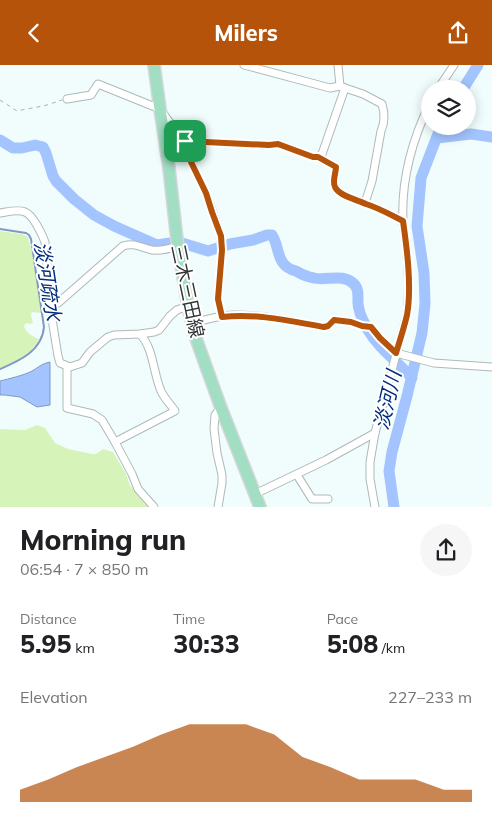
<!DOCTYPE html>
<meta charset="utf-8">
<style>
:root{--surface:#fff;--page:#f6f6f6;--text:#202124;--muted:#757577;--accent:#b45309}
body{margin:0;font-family:Mulish,"Noto Sans JP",sans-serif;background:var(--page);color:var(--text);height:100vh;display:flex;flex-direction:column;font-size:19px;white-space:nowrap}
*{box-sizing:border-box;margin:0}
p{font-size:16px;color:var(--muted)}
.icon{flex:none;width:28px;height:28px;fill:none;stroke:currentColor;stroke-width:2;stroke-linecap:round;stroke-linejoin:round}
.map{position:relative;height:442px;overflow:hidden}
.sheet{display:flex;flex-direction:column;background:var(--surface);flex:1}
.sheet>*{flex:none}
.fabs{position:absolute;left:421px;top:15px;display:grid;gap:10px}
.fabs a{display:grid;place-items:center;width:55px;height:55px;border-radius:50%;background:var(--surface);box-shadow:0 2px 12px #0003;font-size:25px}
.pin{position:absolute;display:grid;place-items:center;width:42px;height:42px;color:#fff;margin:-21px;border-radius:10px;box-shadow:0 2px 8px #0006}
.round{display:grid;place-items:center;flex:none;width:52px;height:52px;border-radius:26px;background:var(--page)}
.overview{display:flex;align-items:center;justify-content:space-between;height:85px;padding:0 20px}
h1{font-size:28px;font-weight:800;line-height:38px}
.metrics{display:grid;grid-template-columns:repeat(3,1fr);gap:8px;height:85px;padding:5px 20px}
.metrics div{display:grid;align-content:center}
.metrics b{font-size:25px;font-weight:800}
.metrics small{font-size:14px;font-weight:400}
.metrics p{font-size:14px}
.chart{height:140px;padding:10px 20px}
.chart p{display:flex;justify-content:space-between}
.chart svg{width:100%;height:90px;margin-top:5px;fill:var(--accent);opacity:.7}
header{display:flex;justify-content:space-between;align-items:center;height:65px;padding:0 20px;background:var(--accent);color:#fff;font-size:22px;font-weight:800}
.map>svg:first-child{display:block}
</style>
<header><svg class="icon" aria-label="back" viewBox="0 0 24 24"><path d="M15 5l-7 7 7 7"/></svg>Milers<svg class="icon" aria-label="share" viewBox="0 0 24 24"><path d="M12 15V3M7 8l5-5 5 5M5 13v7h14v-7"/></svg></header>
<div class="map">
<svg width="492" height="442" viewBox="0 0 492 442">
<rect width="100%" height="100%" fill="#f1fdfd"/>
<g fill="#d6f4b9">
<path d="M0 166 22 169 28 172 32 188 41 248 32 247 31 250 33 258 30 259 26 258 24 261C27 269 32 271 39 274 31 290 16 296 0 303Z"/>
<path d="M37 360 45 363 55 378 68 384 92 389H96L103 384 113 387 126 409 130 421 140 430 148 442H0V364L25 365Z"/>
</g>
<path fill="#a3c4fe" stroke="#8199c2" d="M50 297V340L37 342 20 332 5 330H0V316C8 314 25 310 32 306 39 302 41 299 50 297Z"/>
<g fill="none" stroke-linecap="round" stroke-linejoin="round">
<path stroke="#8199c2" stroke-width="2" d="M0 164 26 168 29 170 31 174 44 262C42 286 19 296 0 304"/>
<g stroke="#a3c4fe" stroke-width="11">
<path d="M463 24 478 0"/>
<path d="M437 73 471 69 492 72"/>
<path d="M0 75 13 83H22L35 80 43 82 46 88 53 111 56 116 74 134 94 150 114 161 157 180 170 178"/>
<path d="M182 178 208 186 230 179 253 175 267 170H272C278 179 277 190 283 198 286 202 292 205 296 206 301 209 308 212 314 213 327 216 343 208 354 219 361 226 356 236 359 244 360 251 365 259 368 265 379 284 398 297 412 313"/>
<path d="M394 442 389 406 392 387 407 331 422 268 425 239 424 208 417 161 421 113 441 61"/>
</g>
<defs>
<g id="minor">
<path d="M244 0 330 23 340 21"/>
<path d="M345 23 363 29 382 39C385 49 385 57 381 66L372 116 365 138"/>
<path d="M438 24 454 0"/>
<path d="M67 34 91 30 98 19 160 44 173 62 185 76 190 86 191 97 206 128 221 171 222 185 218 234 222 251"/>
<path d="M185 76 269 80 279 79 313 92H318L322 89 345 23 340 21 338 0"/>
<path d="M318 92 336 102C336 108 332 116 335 122 339 131 358 135 366 139 379 143 391 150 403 155"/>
<path d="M0 148C7 147 18 144 25 147 33 150 42 169 45 177L50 242 58 291 60 298 70 302 82 298 90 287 108 272 114 270 140 269 154 267 159 265 170 251 177 245 188 241"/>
<path d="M50 242 58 238 123 181C133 177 142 183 152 185 161 186 169 184 177 181"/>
<path d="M192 258C206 255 220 250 235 250 265 250 295 257 324 262L328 261 334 255 351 257 362 261 371 262 380 273 396 288 434 298 492 302"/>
<path d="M67 302V343L93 349 102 355 115 377 132 409 138 424 154 442"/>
<path d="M115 377 175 346C171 340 164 333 161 326 153 308 154 284 140 269"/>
<path d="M297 410 312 434H328"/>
<path d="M255 429 326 395 375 368"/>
<path d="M218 442 222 418V410L217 388 214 364 215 350 221 343"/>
<path d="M375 442 370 414V397L375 368 407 249C410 225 408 200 406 176 405 170 403 163 403 157 401 116 412 75 430 38"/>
</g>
<path id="primary" d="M154 0 160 44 169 103 177 175 188 241 194 268 221 343 260 442"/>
</defs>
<use href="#minor" stroke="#aeb9b9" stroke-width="9"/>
<use href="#primary" stroke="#d6d7d7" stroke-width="14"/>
<path stroke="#a9b2b2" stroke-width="1" stroke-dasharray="4 4" stroke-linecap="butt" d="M0 35 17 46C25 44 34 43 42 41 49 40 55 37 62 35"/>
<use href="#minor" stroke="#fff" stroke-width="7"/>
<use href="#primary" stroke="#a2dec4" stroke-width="11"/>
</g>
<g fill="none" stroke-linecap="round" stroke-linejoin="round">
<defs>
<path id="route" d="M185 76 269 80 278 79 313 92H318L336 102C336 108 332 116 335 122 339 131 358 135 366 139 379 143 391 150 403 156 407 184 412 222 407 250 404 263 400 275 396 288L380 273 371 262 362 261 351 257 334 255 328 261 324 262C290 256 256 248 222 252L218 234 222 185 221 171 212 147 206 128 191 97 190 86Z"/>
</defs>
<use href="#route" stroke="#fff" stroke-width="10"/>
<use href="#route" stroke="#b45309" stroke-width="6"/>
</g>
<g text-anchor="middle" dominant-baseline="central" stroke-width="4" stroke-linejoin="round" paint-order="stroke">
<g font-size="19" fill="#323636" stroke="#fff">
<text transform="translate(188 226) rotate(78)">三木三田線</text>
</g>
<g font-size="20" font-style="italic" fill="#012e7d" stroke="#fff">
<text transform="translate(48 216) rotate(81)">淡河疏水</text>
<text transform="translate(387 335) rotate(-77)">淡河川</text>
</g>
</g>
</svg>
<div class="fabs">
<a><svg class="icon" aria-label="layers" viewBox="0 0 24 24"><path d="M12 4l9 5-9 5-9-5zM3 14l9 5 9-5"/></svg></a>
</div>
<div class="pin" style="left:185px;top:76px;background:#1e9e55"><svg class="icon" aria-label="arrive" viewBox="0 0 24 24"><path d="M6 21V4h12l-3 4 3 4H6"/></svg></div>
</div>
<section class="sheet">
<div class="overview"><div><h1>Morning run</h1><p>06:54 · 7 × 850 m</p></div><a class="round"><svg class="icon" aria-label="share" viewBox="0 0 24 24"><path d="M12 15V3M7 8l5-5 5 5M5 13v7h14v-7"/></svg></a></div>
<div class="metrics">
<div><p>Distance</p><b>5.95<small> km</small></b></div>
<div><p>Time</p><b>30:33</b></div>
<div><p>Pace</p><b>5:08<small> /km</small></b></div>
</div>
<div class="chart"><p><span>Elevation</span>227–233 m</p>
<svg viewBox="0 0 160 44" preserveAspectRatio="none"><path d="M0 44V38L10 33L20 27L30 22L40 17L50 11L60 6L70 6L80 6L90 11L100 22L110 27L120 33L130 33L140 33L150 38L160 38V44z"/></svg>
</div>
</section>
